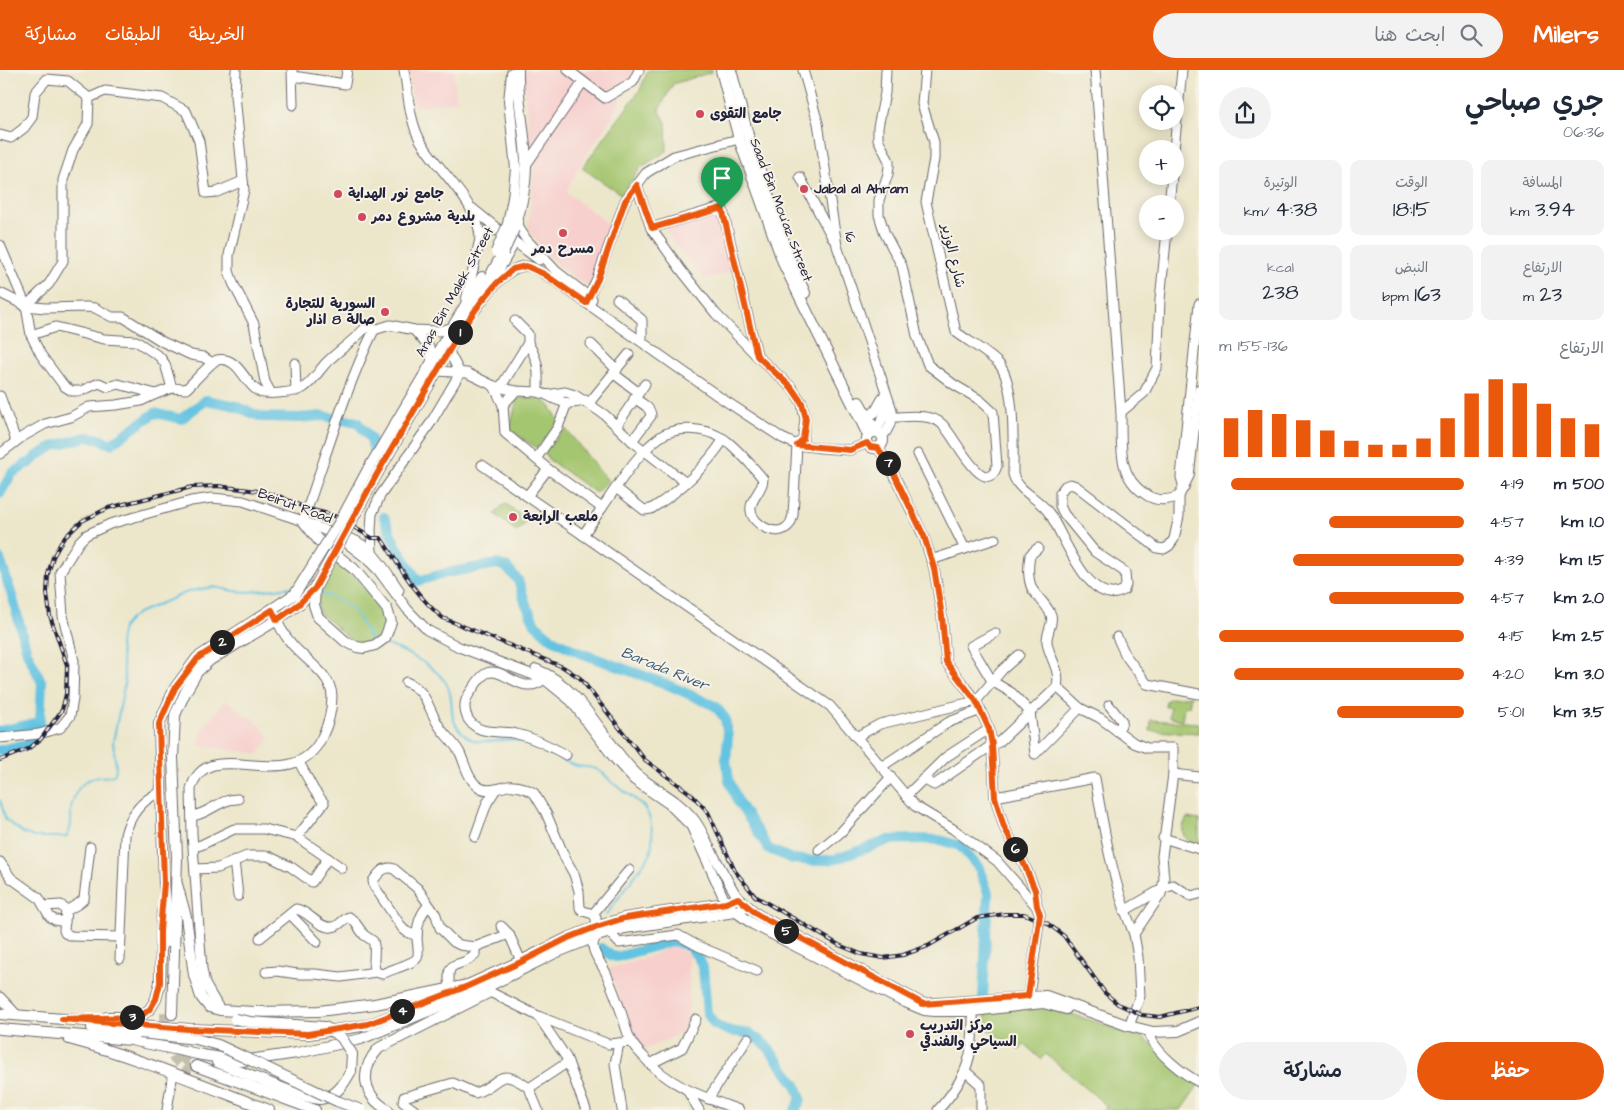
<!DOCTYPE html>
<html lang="ar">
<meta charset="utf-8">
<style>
:root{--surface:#fff;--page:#f2f2f3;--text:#1f2937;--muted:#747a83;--accent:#ea580c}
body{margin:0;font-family:"Architects Daughter","Playpen Sans Arabic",sans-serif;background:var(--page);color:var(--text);direction:rtl;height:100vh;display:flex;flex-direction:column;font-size:19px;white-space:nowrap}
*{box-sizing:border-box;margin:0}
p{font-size:16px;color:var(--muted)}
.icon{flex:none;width:28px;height:28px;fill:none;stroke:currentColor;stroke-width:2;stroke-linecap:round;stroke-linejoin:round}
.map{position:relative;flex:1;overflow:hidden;direction:ltr}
.sheet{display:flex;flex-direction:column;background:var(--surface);width:425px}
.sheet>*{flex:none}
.fabs{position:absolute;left:1139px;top:15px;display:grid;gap:10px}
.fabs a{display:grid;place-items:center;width:45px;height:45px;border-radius:50%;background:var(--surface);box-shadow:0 2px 12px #0003;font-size:25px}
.pin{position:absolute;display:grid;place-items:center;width:42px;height:42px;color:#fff;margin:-51px -21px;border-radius:50% 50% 50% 0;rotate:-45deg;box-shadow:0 0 5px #0007}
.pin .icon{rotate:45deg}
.km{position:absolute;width:25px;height:25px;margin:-12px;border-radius:50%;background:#222;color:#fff;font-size:14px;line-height:25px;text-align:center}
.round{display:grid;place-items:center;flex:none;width:52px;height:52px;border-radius:26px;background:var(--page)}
.headline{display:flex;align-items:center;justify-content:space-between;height:85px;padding:0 20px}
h1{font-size:28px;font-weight:600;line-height:38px}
.figures{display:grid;grid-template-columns:repeat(3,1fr);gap:8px;height:85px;padding:5px 20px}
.figures div{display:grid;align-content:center;border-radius:10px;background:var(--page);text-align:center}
.figures b{font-size:21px;font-weight:600}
.figures small{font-size:14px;font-weight:400}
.figures p{font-size:14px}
.chart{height:140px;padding:10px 20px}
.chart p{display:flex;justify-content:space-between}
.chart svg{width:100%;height:90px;margin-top:5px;stroke:var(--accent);stroke-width:6}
.action{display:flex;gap:10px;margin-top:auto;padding:10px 20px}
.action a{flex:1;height:58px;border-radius:30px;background:var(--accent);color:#fff;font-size:20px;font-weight:600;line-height:58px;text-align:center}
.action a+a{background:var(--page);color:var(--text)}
ul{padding:0 20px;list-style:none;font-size:16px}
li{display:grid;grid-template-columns:80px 60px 1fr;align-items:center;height:38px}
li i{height:12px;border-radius:6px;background:var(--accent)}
header{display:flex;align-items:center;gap:30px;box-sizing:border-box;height:70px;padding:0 25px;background:var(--accent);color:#fff}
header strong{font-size:24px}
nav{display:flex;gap:28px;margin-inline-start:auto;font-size:18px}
.search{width:350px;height:45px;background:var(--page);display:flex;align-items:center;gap:12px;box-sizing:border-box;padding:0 18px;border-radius:28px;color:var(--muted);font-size:19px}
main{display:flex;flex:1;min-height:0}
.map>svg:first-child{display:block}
</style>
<header>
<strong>Milers</strong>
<div class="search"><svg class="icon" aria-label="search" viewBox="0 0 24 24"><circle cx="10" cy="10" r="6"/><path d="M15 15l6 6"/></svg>ابحث هنا</div>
<nav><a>الخريطة</a><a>الطبقات</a><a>مشاركة</a></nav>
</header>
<main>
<section class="sheet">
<div class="headline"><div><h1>جري صباحي</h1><p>06:36</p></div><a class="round"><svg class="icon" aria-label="share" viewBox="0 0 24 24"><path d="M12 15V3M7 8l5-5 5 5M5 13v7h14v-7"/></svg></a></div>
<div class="figures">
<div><p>المسافة</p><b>3.94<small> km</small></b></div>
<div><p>الوقت</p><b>18:15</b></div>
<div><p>الوتيرة</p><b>4:38<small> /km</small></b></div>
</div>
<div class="figures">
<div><p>الارتفاع</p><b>23<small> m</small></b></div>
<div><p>النبض</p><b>163<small> bpm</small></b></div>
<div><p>kcal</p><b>238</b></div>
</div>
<div class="chart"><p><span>الارتفاع</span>136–155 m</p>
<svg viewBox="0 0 160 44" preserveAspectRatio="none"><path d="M5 44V25M15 44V21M25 44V23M35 44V26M45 44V31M55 44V36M65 44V38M75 44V38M85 44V35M95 44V25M105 44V13M115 44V6M125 44V8M135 44V18M145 44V25M155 44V28"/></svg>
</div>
<ul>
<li><b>500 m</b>4:19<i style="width:95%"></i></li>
<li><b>1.0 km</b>4:57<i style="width:55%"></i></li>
<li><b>1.5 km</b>4:39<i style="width:70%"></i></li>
<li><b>2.0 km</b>4:57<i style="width:55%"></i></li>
<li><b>2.5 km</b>4:15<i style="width:100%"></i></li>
<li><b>3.0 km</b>4:20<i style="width:94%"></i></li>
<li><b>3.5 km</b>5:01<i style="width:52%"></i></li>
</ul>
<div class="action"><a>حفظ</a><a>مشاركة</a></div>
</section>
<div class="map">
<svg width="1199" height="1040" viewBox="0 0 1199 1040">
<rect width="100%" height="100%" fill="#f7f3e8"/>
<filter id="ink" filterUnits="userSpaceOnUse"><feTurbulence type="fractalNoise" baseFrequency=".02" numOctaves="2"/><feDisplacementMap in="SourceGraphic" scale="10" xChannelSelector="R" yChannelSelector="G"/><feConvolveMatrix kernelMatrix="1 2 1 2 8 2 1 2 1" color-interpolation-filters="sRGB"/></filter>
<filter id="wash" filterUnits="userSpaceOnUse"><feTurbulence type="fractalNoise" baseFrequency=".0096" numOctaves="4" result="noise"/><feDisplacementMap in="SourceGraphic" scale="20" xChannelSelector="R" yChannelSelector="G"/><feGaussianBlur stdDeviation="1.12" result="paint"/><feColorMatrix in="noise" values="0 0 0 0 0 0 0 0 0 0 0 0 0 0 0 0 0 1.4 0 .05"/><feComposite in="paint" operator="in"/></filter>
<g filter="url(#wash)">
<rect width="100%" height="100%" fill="#ece6ca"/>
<g fill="#f7d0ce">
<path d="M408 0H453L457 31 414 37Z"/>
<path d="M524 0H636L613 45 578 98 566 122 610 155 601 192 588 217 558 195 538 173 528 158 534 105 524 18Z"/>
<path d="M718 145 731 202 704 209 673 172 664 157Z"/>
<path d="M226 630 247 647H252L270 668 258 684 199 675 201 661Z"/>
<path d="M672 876 689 884V935L683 962 638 983 609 898 640 890Z"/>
</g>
<g fill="#a5c66f" stroke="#647455">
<path d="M648 0H712V2L673 14 659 40 666 52 667 81 640 98 622 125 582 98 640 20Z"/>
<path d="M517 328C543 328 546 327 559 351L537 378 510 360Z"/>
<path d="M565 358 608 411 596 423 548 389 545 382Z"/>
<path d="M505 433 527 451 517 462 495 444Z"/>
<path d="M337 493 357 509 382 537 387 555 383 564 368 574 354 573 319 542 318 527Z"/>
<path d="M1191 626 1189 636 1184 637 1182 650 1169 647 1170 637H1165L1166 631 1171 628Z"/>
<path d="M1151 650 1199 653V663L1150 661Z"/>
<path d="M1187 748 1199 750V775L1188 772C1181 763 1181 758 1187 748Z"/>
<path d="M1043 935 1140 966 1151 973 1199 1014 1181 1040H1104L1107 1036 1046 984 1041 989 1024 974 1020 980 988 960 985 941Z"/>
</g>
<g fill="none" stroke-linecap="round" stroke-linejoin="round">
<g stroke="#63c3e1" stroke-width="2">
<path d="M319 523 330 526 354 540 372 572"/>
<path d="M384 574C402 579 439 598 447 615 457 634 444 649 466 666 479 677 499 668 514 670 537 674 553 687 574 695 581 698 589 696 596 699 603 702 608 709 614 714 624 721 635 728 644 737 653 749 654 771 650 785L606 845"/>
<path d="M0 730 6 750 23 763 34 767H66C72 760 71 753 71 745 70 733 76 719 85 712 98 703 106 710 115 704L116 696 113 672 125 612 120 575 121 567 123 557 131 548 138 543 190 521 214 517 234 521 249 522 292 517"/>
</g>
<g stroke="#63c3e1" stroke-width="10">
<path d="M0 424 12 403 20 399 25 394 30 393 37 386 54 376 86 367 96 368 111 374 155 343 181 349 206 330 232 335 262 347 299 348 322 346 357 352 371 369 374 382"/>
<path d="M384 447 395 474 418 511 446 503 474 498 497 494 506 497 518 510 525 532 535 554 552 569 578 582 666 614 715 636 725 648 728 667 726 690 729 710 738 732 769 779 792 789 815 791 836 789 889 770 914 769 940 770 960 776 979 798 988 823 983 927"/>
<path d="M0 489 13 529 27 582 42 613 40 652 0 661"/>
<path d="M0 680 28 674 36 659"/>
<path d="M601 878 612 886 617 887 673 871 688 876 698 887 703 897 707 943 715 955 729 961 751 964 766 975 796 1015 801 1029 795 1040"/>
</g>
</g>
</g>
<g filter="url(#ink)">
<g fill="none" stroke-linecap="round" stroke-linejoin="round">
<g stroke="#c4bfad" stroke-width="10" stroke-dasharray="10 5" stroke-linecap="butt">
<path d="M165 943C166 977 161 984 193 1001"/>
<path d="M172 958C173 980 177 985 195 996"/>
</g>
<defs>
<g id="minor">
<path d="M236 0 235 25 244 120 229 185V201L233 213 254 254 265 312 271 323"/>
<path d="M292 0 293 35"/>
<path d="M404 0C408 22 409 48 419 68 434 97 481 135 480 169"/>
<path d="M568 0 605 28 633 12 639 0"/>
<path d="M803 0 818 53 837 176 892 340C893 351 889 359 882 367"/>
<path d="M886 0 885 23 878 57V69L889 91V96L888 104 879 130V145L885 164 902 196 917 266 928 295 953 314 980 330 993 342 997 396C985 432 953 363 942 354 930 343 907 347 892 347"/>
<path d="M925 0 922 34 934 72V89L926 132 956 262C968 271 990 284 999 294 1016 315 1013 377 1013 404 1017 421 1039 428 1049 443 1064 464 1089 540 1124 520L1126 515 1125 502 1095 482 1064 444 1060 436V423L1065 416 1070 414 1076 416 1157 478 1164 479 1169 476 1174 469 1179 446V426L1189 406 1199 319"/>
<path d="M1095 0 1121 342C1122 373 1116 405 1145 424 1156 432 1167 431 1179 426"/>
<path d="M293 6 345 14 347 0"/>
<path d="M0 65 11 68 24 58 32 47 35 23 47 9 68 11 89 28 105 21 162 28 186 41 199 71 206 123 217 122 243 111"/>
<path d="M1174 79 1182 0"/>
<path d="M526 95 583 12"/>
<path d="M800 107 833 169"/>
<path d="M1169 134 1172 106"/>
<path d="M472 138 499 160 539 190"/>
<path d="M518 148 519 158 526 169 556 201 592 229"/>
<path d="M651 158 722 137 757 285"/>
<path d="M0 175 26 236 31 265 41 285 64 316 72 321H81L99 313 108 317 118 314 156 324 172 318"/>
<path d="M491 214 515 172"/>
<path d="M0 223 26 236 45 238 86 237 95 238 112 247H123L163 272 191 285 203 287 211 292"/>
<path d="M617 229 642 250V271"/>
<path d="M466 230 480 169 488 161 499 160"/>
<path d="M586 233 597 209 625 131 646 103 674 86 739 69"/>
<path d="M26 236 49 214 63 191V110L73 80 88 54 89 28"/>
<path d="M476 239C486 225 507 196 526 196 534 196 544 204 551 208L718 326 782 368 797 375 821 378 850 380 867 373"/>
<path d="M414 260 429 277 432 292"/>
<path d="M31 265 56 257 104 269 136 271 160 287 165 294 172 318 186 319C192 314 212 291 217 290 239 286 244 313 258 321 265 326 296 322 303 318 313 312 319 300 327 292 340 279 355 270 367 256L374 260 390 255 414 260 439 261 454 257"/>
<path d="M528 273C540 294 538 299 538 322"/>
<path d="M591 274 617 300"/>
<path d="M295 293 296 321"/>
<path d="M438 301 467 303 494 316 516 321 538 322 547 325 565 322 575 325 605 345 632 371 686 413"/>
<path d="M614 304 638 322"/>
<path d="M494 316 503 335 505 363 548 399 602 438C618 415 637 383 660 367 677 355 705 358 722 368 732 373 756 400 763 409 763 421 749 429 751 441 753 455 777 468 788 456 791 454 792 448 793 445L797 375 803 369 805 349 802 333 791 317 757 286 716 244 681 200 651 158 637 115"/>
<path d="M500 318 528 273V264L515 251"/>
<path d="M547 325C559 332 571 336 585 330"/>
<path d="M0 326 16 371"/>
<path d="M589 333 629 284"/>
<path d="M503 335 516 321"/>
<path d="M1121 342 1144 323 1157 298 1160 230 1167 161"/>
<path d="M617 355 645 314"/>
<path d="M876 362 889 335"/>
<path d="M632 371 651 346C651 337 641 333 634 328"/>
<path d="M878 378 890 396 924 467 934 498 942 546 946 592 976 631 989 659 992 675 995 727 1004 757 1024 794 1035 820 1037 837 1040 844 1028 933"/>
<path d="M0 384 22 367 45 354 71 347 89 337 116 335 141 331 156 324"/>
<path d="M918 384 965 479"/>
<path d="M536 389 558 357 567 333"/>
<path d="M482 395 830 636 915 736 953 759 997 791 1037 837"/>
<path d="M616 418 644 440 651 439C680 421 705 398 724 369"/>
<path d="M1184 418 1181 407 1199 234"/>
<path d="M527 426 548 399"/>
<path d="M303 451C326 387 344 321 374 260"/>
<path d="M583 465 602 438"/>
<path d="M339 466C369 469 383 497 399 520"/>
<path d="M1038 478 1030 485C1028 496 1027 514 1035 523 1041 531 1047 535 1051 545 1054 553 1046 563 1047 572 1049 588 1061 599 1057 617L1080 638 1100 648 1134 673 1147 678H1173V704L1162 786 1164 809 1161 824 1134 864 1138 887 1140 926 1129 956"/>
<path d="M372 482 371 460 372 444 380 426 430 354 460 303 449 282"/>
<path d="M931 490 995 469"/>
<path d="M995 563 971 576 992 611 1012 623 1030 642 1035 684 1080 638"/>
<path d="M1117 567 1126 586 1147 614 1199 624"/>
<path d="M536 599C583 617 602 670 636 703 654 720 676 727 693 748 700 756 705 768 710 778 719 795 728 812 738 828"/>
<path d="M544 609C522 628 504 596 487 603 482 605 479 610 476 614 473 619 468 624 466 630 464 636 465 643 468 649 480 667 499 659 517 664 534 668 550 676 566 685"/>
<path d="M406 612C427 620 428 639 439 656 445 666 455 673 460 683 465 694 468 710 479 717 487 723 499 718 508 716 516 715 527 719 534 723L546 743 565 788 574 804 579 821 580 838 583 841 593 844 596 848 597 866C586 877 601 892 606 903 611 915 616 927 620 939 624 949 626 962 631 971 634 977 639 982 643 986 668 1016 704 1027 739 1040"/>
<path d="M1109 635 1122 651 1121 655 1117 661"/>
<path d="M856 667 880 654 976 631 1002 600 1019 585"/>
<path d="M0 668 39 664 60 658 70 646 73 629 74 591 63 546 60 502 79 472 86 465 110 454 191 431 212 428 243 431 303 451 336 465 366 488 378 500 407 539 427 560 459 577 544 609 571 631 614 688 634 710 669 734 691 756 726 833"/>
<path d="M881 697 949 652 981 640"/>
<path d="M1173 704 1199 707"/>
<path d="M923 709 934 715 992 675 999 672 1057 617"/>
<path d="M906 726 946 687 989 659"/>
<path d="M995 727 1095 708C1104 761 1113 814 1134 864"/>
<path d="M192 746C209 744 221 728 238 729"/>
<path d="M297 767 324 733 314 720 299 692"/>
<path d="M475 767 487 733 496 719"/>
<path d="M1163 768 1199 779"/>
<path d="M90 777 84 829 78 834 66 841 64 860 65 863 71 866 121 867"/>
<path d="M194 777 201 775 234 759H264L297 767 342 798"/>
<path d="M819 780 841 762 891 707"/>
<path d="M234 790 238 826"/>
<path d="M0 792 11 808 39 828 50 847 55 850 65 852"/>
<path d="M195 799 218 798 247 786H268L291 797 312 812 328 788"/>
<path d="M45 836 61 835 66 841"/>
<path d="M1124 841 1162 819 1173 815 1191 826 1199 824"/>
<path d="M290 844 317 872"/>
<path d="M593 844 629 800"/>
<path d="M501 856 509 864 521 891"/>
<path d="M609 862 619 873 678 865 698 876 757 901"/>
<path d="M417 866 407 862 403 859 374 816 373 811C378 804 384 795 394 799L418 819 436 845 440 858 454 872 460 875 475 877 509 864"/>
<path d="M260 868 296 839C309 841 319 859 332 857 339 857 343 849 349 847L354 851 364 865 373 871C377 882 371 891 376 902"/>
<path d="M120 889 125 765C130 745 142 730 160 722"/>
<path d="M266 902 277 901 298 904H315L341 907 376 902 382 904C389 900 413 894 417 888 420 883 417 874 417 868 417 857 420 844 428 836"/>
<path d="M488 915 490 922 538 946 608 974 631 972"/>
<path d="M450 919C445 885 458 901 475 885V877"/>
<path d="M0 927 17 945"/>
<path d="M220 940 205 914 202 899 192 764 191 719C207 660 292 731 322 667 328 655 332 639 332 626 331 603 304 590 291 573 283 564 277 552 272 540"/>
<path d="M538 946 566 987 586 1040"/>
<path d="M1150 967C1158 984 1183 1004 1199 1012"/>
<path d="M619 973 615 994 622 1040"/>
<path d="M650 994 682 978 696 949"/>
<path d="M965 1001 981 1015V1040"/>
<path d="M529 1018 538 1040"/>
<path d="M687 1020 699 1040"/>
<path d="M708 1029 748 968"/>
<path d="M167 1040 173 1003"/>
<path d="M414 1040 403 1032 404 1027 453 1013 475 1023C502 1014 497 995 529 1018L568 992"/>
<path d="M938 1040C968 1007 974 985 973 941"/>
</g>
<g id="major">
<path d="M721 0 739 69 784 195 868 365"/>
<path d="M731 0 748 65 790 189 805 223"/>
<path d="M508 154 513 128 516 99 509 31 512 3"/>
<path d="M514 159C521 139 526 117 526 96 526 64 517 32 518 0"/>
<path d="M423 307 482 207"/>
<path d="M429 315 503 183"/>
<path d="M859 332 876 362"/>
<path d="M867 348 876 341 885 325"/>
<circle cx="875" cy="370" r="8"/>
<path d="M303 451 319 471 354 499 387 539 391 552 385 568 375 575 364 578 357 577 345 571 318 547 314 535 315 518"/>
<path d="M177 814 186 847 194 905 201 927 209 937 220 940 254 942 319 941 375 934 468 915 521 891 568 868 596 857 625 848 726 833 738 828 758 845 923 934 1046 926 1129 956 1153 962 1178 961 1199 952"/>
<path d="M732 839 753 854 900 930 924 940 934 941H973L1043 933 1066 939"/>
<path d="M168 872V858L164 813 159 654 175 618 197 588 295 524"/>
<path d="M0 944 189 959 308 964 368 955 441 926"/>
<path d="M172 944 177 788 173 687 175 645 185 623 197 602 210 590 277 550 299 534 315 518"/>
<path d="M107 947H139L150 939 156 929 160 913 162 842"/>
<path d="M92 958 140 963"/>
<path d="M0 959 131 970 202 985 242 991 297 983 361 969 489 916 555 883 597 866 625 858 735 842 746 836"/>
<path d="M69 969C137 987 203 1015 269 1040"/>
<path d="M217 992C232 998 309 1031 320 1029 336 1027 344 1014 351 1001"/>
<path d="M196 996 315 1040"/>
<path d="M388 1040C362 1025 359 1000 379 978L490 922"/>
</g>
</defs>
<use href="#minor" stroke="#69676d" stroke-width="11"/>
<use href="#major" stroke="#69676d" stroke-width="12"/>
<use href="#minor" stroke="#fff" stroke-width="9"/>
<use href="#major" stroke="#fff" stroke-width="10"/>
<defs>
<path id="rail" d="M0 690 28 679 41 669 62 640 66 624 67 595 50 546 47 523 48 504 53 487 63 469 82 451 108 438 192 417 218 416 258 421 281 427 308 439 333 445 372 468H381C400 496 416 527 443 548L563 597 580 608 645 690 691 724 708 742 735 801 755 826 839 875 861 884 883 888 903 885 928 876 977 848 1005 844H1024L1047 853 1064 866 1105 923 1118 934 1142 945 1160 947 1199 937"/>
</defs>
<use href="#rail" stroke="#22223b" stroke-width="4"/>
<use href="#rail" stroke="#f7f3e8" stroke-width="2" stroke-dasharray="5.5" stroke-linecap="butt"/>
<defs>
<g id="major-bridge">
<path d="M496 182 508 154"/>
<path d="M503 183 514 159"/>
<path d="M315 518 377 404 429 315"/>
<path d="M295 524 341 450 367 401 423 307"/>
<path d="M235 949 250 952 325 957 341 967 352 984 351 1001"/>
<path d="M140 963 196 969 218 975 337 1031 361 1040"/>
</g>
</defs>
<use href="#major-bridge" stroke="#69676d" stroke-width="12" stroke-linecap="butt"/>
<use href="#major-bridge" stroke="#fff" stroke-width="10"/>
</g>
</g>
<g fill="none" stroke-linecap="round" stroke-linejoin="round" filter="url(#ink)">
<defs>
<path id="route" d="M637 115 652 158 722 138 757 286 791 317 802 333 806 349 803 369 797 375 850 380 867 373 870 377 878 378 890 396 924 466 934 498 942 546 946 592 976 631 989 659 992 675 995 727 1004 757 1024 794 1035 820 1037 836 1040 844 1028 926 923 934 758 845 738 828 726 833 625 848 596 857 568 868 521 892 468 916 368 954 308 964 188 959 62 949 140 947 150 939 156 929 160 913V861L164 813 159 654 175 618 198 588 272 540 277 550 299 534 315 518 377 404 460 262 481 232 497 213 513 199 526 196 544 204 586 233 598 209 625 131Z"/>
</defs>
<use href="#route" stroke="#fff" stroke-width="10"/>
<use href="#route" stroke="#ea580c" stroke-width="6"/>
</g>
<g fill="#d1495b" stroke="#f7f3e8" stroke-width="2">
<circle cx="700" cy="44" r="5"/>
<circle cx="804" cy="119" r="5"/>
<circle cx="338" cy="124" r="5"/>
<circle cx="362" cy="147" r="5"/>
<circle cx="563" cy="163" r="5"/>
<circle cx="385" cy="242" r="5"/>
<circle cx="513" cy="447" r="5"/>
<circle cx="910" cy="964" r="5"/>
</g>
<g text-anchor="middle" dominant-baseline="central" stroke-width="4" stroke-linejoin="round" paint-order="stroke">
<g font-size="14" font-weight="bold" fill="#22223b" stroke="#f7f3e8" text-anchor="start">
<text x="710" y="44">جامع التقوى</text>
<text x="814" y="119">Jabal al Ahram</text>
<text x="348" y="124">جامع نور الهداية</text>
<text x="372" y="147">بلدية مشروع دمر</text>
<text x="563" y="179" text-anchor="middle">مسرح دمر</text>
<text x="375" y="234" text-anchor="end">السورية للتجارة<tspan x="375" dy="16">صالة 8 اذار</tspan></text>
<text x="523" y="447">ملعب الرابعة</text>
<text x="920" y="956">مركز التدريب<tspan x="920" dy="16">السياحي والفندقي</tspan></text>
</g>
<g font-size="14" fill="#22223b" stroke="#f7f3e8">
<text transform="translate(781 140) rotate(69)">Saad Bin Mou'az Street</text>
<text transform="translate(850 167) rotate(78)">16</text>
<text transform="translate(953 186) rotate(77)">شارع الوزير</text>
<text transform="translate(455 222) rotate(-61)">Anas Bin Malek Street</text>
<text transform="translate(295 436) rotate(20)">Beirut Road</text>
</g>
<g font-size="15" font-style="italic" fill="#395a75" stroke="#f7f3e8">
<text transform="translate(665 599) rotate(22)">Barada River</text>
</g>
</g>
</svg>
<div class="fabs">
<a><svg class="icon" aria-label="locate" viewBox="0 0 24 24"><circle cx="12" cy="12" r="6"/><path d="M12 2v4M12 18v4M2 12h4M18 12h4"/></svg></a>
<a>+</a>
<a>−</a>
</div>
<div class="pin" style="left:722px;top:138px;background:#1e9e55"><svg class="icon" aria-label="arrive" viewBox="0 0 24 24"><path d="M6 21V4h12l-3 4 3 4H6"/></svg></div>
<b class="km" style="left:460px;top:262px">1</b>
<b class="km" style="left:222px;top:572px">2</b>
<b class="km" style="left:132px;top:947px">3</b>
<b class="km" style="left:402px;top:941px">4</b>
<b class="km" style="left:786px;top:861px">5</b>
<b class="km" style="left:1015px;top:779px">6</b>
<b class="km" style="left:888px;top:393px">7</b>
</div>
</main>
